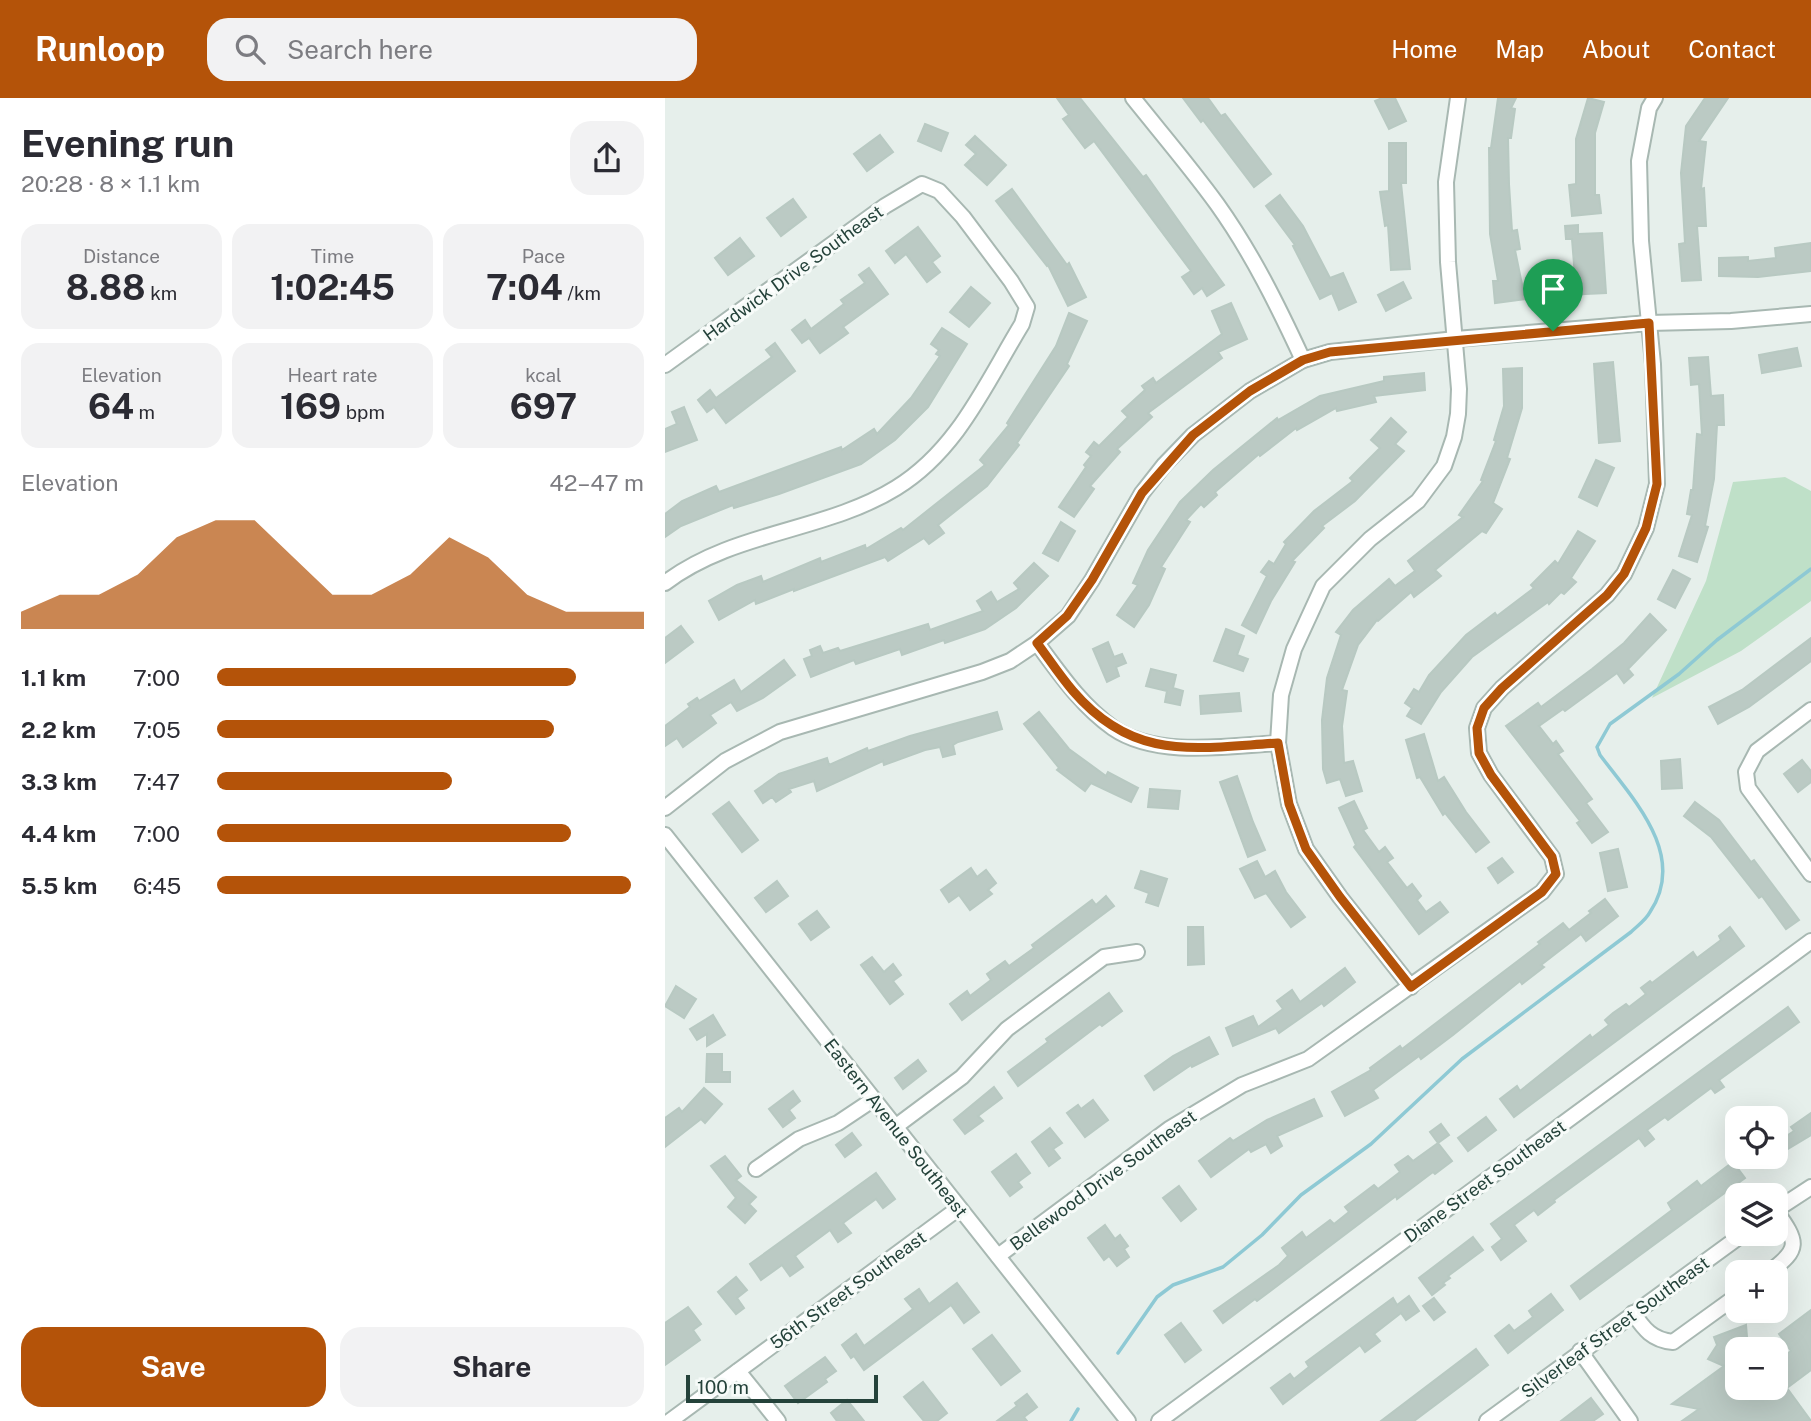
<!DOCTYPE html>
<meta charset="utf-8">
<style>
:root{--surface:#fff;--page:#f2f2f3;--text:#2b2b33;--muted:#7c7c81;--accent:#b45309}
body{margin:0;font-family:"Public Sans",sans-serif;background:var(--page);color:var(--text);height:100vh;display:flex;flex-direction:column;font-size:26px;white-space:nowrap}
*{box-sizing:border-box;margin:0}
p{font-size:23px;color:var(--muted)}
.icon{flex:none;width:38px;height:38px;fill:none;stroke:currentColor;stroke-width:2;stroke-linecap:round;stroke-linejoin:round}
.map{position:relative;flex:1;overflow:hidden}
.sheet{display:flex;flex-direction:column;background:var(--surface);width:665px}
.sheet>*{flex:none}
.tools{position:absolute;left:1060px;top:1008px;display:grid;gap:14px}
.tools a{display:grid;place-items:center;width:63px;height:63px;border-radius:14px;background:var(--surface);box-shadow:0 7px 28px #0002;font-size:35px}
.scale{position:absolute;left:21px;bottom:18px;width:192px;box-sizing:border-box;padding-left:7px;border:4px solid #24423a;border-top:0;font-size:19px;line-height:24px;white-space:nowrap;color:#24423a;-webkit-text-stroke:5px #f7fbf9;paint-order:stroke}
.pin{position:absolute;display:grid;place-items:center;width:60px;height:60px;color:#fff;margin:-72px -30px;border-radius:50% 50% 50% 0;rotate:-45deg;box-shadow:0 0 7px #0007}
.pin .icon{rotate:45deg}
.round{display:grid;place-items:center;flex:none;width:74px;height:74px;border-radius:21px;background:var(--page)}
.summary{display:flex;align-items:center;justify-content:space-between;height:119px;padding:0 21px}
h1{font-size:38px;font-weight:700;line-height:52px}
.stats{display:grid;grid-template-columns:repeat(3,1fr);gap:10px;height:119px;padding:7px 21px}
.stats div{display:grid;align-content:center;border-radius:18px;background:var(--page);text-align:center}
.stats b{font-size:35px;font-weight:700}
.stats small{font-size:19px;font-weight:400}
.stats p{font-size:19px}
.chart{height:196px;padding:14px 21px}
.chart p{display:flex;justify-content:space-between}
.chart svg{width:100%;height:126px;margin-top:7px;fill:var(--accent);opacity:.7}
.action{display:flex;gap:14px;margin-top:auto;padding:14px 21px}
.action a{flex:1;height:80px;border-radius:21px;background:var(--accent);color:#fff;font-size:28px;font-weight:700;line-height:80px;text-align:center}
.action a+a{background:var(--page);color:var(--text)}
ul{padding:0 21px;list-style:none;font-size:23px}
li{display:grid;grid-template-columns:112px 84px 1fr;align-items:center;height:52px}
li i{height:18px;border-radius:9px;background:var(--accent)}
header{display:flex;align-items:center;gap:42px;box-sizing:border-box;height:98px;padding:0 35px;background:var(--accent);color:#fff}
header strong{font-size:33px}
nav{display:flex;gap:38px;margin-inline-start:auto;font-size:24px}
.search{width:490px;height:63px;background:var(--page);display:flex;align-items:center;gap:18px;box-sizing:border-box;padding:0 24px;border-radius:21px;color:var(--muted);font-size:26px}
main{display:flex;flex:1;min-height:0}
.map>svg:first-child{display:block}
</style>
<header>
<strong>Runloop</strong>
<div class="search"><svg class="icon" aria-label="search" viewBox="0 0 24 24"><circle cx="10" cy="10" r="6"/><path d="M15 15l6 6"/></svg>Search here</div>
<nav><a>Home</a><a>Map</a><a>About</a><a>Contact</a></nav>
</header>
<main>
<section class="sheet">
<div class="summary"><div><h1>Evening run</h1><p>20:28 · 8 × 1.1 km</p></div><a class="round"><svg class="icon" aria-label="share" viewBox="0 0 24 24"><path d="M12 15V3M7 8l5-5 5 5M5 13v7h14v-7"/></svg></a></div>
<div class="stats">
<div><p>Distance</p><b>8.88<small> km</small></b></div>
<div><p>Time</p><b>1:02:45</b></div>
<div><p>Pace</p><b>7:04<small> /km</small></b></div>
</div>
<div class="stats">
<div><p>Elevation</p><b>64<small> m</small></b></div>
<div><p>Heart rate</p><b>169<small> bpm</small></b></div>
<div><p>kcal</p><b>697</b></div>
</div>
<div class="chart"><p><span>Elevation</span>42–47 m</p>
<svg viewBox="0 0 160 44" preserveAspectRatio="none"><path d="M0 44V38L10 32L20 32L30 25L40 12L50 6L60 6L70 19L80 32L90 32L100 25L110 12L120 19L130 32L140 38L150 38L160 38V44z"/></svg>
</div>
<ul>
<li><b>1.1 km</b>7:00<i style="width:84%"></i></li>
<li><b>2.2 km</b>7:05<i style="width:79%"></i></li>
<li><b>3.3 km</b>7:47<i style="width:55%"></i></li>
<li><b>4.4 km</b>7:00<i style="width:83%"></i></li>
<li><b>5.5 km</b>6:45<i style="width:97%"></i></li>
</ul>
<div class="action"><a>Save</a><a>Share</a></div>
</section>
<div class="map">
<svg width="1146" height="1323" viewBox="0 0 1146 1323">
<rect width="100%" height="100%" fill="#e6efeb"/>
<path fill="#bfe0c8" d="M1120 379 1146 393V503L1076 553 987 600 1041 483 1068 384Z"/>
<g fill="none" stroke-linecap="round" stroke-linejoin="round">
<g stroke="#8ec9d4" stroke-width="3.5">
<path d="M453 1255 492 1199 508 1187 558 1169 597 1137 636 1097 706 1046 797 961 966 834C972 828 981 822 985 814 1023 757 968 701 935 657L932 649 945 626 1014 576 1052 542 1146 471"/>
<path d="M406 1323 413 1311"/>
</g>
</g>
<g fill="#bbcac4" stroke="#b8c9c2" stroke-width="2">
<path d="M392 0H415L478 79 481 77 559 187 542 198 537 190 529 196 517 179 526 173 429 43 420 50 398 21 404 17Z"/>
<path d="M518 0H543L556 18 560 16 606 76 589 89 538 22 536 24Z"/>
<path d="M717 0H730L741 23 724 31 710 3Z"/>
<path d="M833 0H851L846 10 850 11 846 40H843L844 86 847 133 852 132 855 151 850 152 860 201 830 205 828 183H833L825 136 824 50H826Z"/>
<path d="M923 0 939 4 930 35V97H934L936 115 907 118 904 87 911 86V41Z"/>
<path d="M1040 0H1063L1034 43 1041 44 1036 91 1039 90 1041 128H1032L1036 182 1017 183 1014 146 1020 145 1016 75 1021 28Z"/>
<path d="M260 26 283 35 276 53 253 43Z"/>
<path d="M215 37 228 54 202 73 189 56Z"/>
<path d="M310 38 341 67 322 87 300 67 311 56 301 47Z"/>
<path d="M724 45H741V85H736L745 171 726 172 723 127 720 128 715 94 724 93Z"/>
<path d="M347 91 402 167 404 165 421 199 403 208 383 167 382 168 331 103Z"/>
<path d="M615 97 638 128 665 180 678 175 691 204 674 212 667 195 655 201 628 148 630 147 601 108Z"/>
<path d="M128 101 141 119 116 138 102 120Z"/>
<path d="M913 127V136L937 135 941 195 900 197 899 179H910L907 141H901L900 128Z"/>
<path d="M253 129 275 158 267 164 275 174 262 184 241 156 230 165 221 153Z"/>
<path d="M75 140 89 158 63 177 50 160Z"/>
<path d="M1146 145V173L1093 179 1054 178V160L1083 159V163L1111 160 1110 150Z"/>
<path d="M204 170 223 196 178 229 183 235 155 255 144 240 137 245 127 232 140 222 146 231 179 206 176 202 200 185 194 177Z"/>
<path d="M738 184 746 200 721 213 713 197Z"/>
<path d="M306 189 325 205 304 229 285 214Z"/>
<path d="M566 205 582 241 553 254 557 260 483 315 487 319 452 351 455 354 425 388 429 391 409 419 394 409 421 369 419 367 426 358 421 354 429 344 434 348 463 319 457 313 480 292 477 288 488 280 491 285 557 236 547 213Z"/>
<path d="M404 215 422 223 402 266 404 268 352 345 354 347 322 388 273 427 279 435 264 446 259 440 223 463 220 459 129 493V491L91 506 90 502 54 522 44 503 72 487 96 478 98 484 155 460 156 464 200 447 201 451 236 430 238 432 320 367 315 362 344 327 342 325 391 248Z"/>
<path d="M277 230 302 246 263 309 230 342 196 366 114 396 69 410 68 407 16 428 0 439V416L17 403 51 388 54 394 176 349 177 352 209 331 212 336 246 300 275 258 271 256 274 252 266 246Z"/>
<path d="M110 245 130 273 61 325 49 309 42 314 33 302 45 292 51 300 107 259 101 252Z"/>
<path d="M1132 250 1136 268 1097 275 1094 257Z"/>
<path d="M1043 259 1046 298 1058 297 1059 327H1052L1049 381 1040 428 1043 429 1032 464 1014 458 1027 417 1022 416 1026 392H1028L1032 336 1037 337 1034 286 1026 287 1024 260Z"/>
<path d="M948 264 955 343 934 345 929 266Z"/>
<path d="M857 270V310L842 360 845 361 828 405 837 411 821 435 817 433 770 472 776 478 749 499 746 494 713 523 712 522 693 547 677 592 682 593 677 628 679 665 688 663 697 693 681 698 675 681 662 685 658 671 657 622 662 580 676 537 671 534 688 512 724 481 730 488 750 473 743 463 798 419 794 417 818 383 816 382 831 343 829 342 839 308 838 271Z"/>
<path d="M759 275 760 292 709 298 711 304 672 313 671 310 632 332 631 330 595 358 594 356 550 394 552 397 539 409 536 406 521 422 525 424 496 469 500 471 484 507 469 529 452 517 473 487 468 485 483 452 515 404 548 372 612 320 613 322 655 298 719 283V279Z"/>
<path d="M19 309 32 342 0 354V331L12 326 7 314Z"/>
<path d="M726 320 741 334 730 346 739 353 690 403 657 428 659 430 627 463 630 464 606 503 591 535 577 527 602 478 596 474 604 463 609 466 621 446 619 444 649 413 688 383 685 380 715 350 706 342Z"/>
<path d="M931 362 949 370 932 408 914 399Z"/>
<path d="M396 424 410 433 393 463 378 455Z"/>
<path d="M913 433 930 443 906 480 911 484 899 496 896 494 884 506 883 504 807 559 776 594 756 626 742 618 747 610 740 605 749 591 754 594 764 577 801 537 830 515 832 518 869 490 866 487 890 463 893 466Z"/>
<path d="M369 465 383 478 351 510 320 531 280 545 279 542 237 557 235 551 191 566 189 562 146 579 139 561 147 558 145 552 155 548 158 555 173 550 175 553 263 526 265 532 318 513 312 503 326 494 332 504 354 491 349 485Z"/>
<path d="M1008 472 1025 481 1010 510 993 501Z"/>
<path d="M985 516 1001 532 963 571 968 577 959 585 952 575 900 613 898 611 874 628 888 646 891 643 898 653 893 656 927 701 921 705 943 734 927 745 912 725 915 723 841 628 873 605 876 609 927 571 959 545Z"/>
<path d="M16 528 28 544 0 565V540Z"/>
<path d="M561 531 579 538 572 557 583 561 578 573 549 563Z"/>
<path d="M1146 540V563L1084 609 1053 626 1044 609 1077 592Z"/>
<path d="M443 544 449 559 457 556 461 565 451 569 454 578 442 584 428 551Z"/>
<path d="M119 562 130 577 98 600 72 613 66 604 45 617 51 625 18 649 12 640 0 648V628L25 609 23 606 32 600 34 603 69 582 76 594Z"/>
<path d="M486 571 511 577 508 590 518 593 515 607 500 604 502 593 481 588Z"/>
<path d="M574 595 576 613 536 616 535 598Z"/>
<path d="M332 614 337 631 293 644 288 647 290 656 278 659 275 649 260 652 219 667 218 663 152 693 149 683 124 691 126 694 111 704 107 699 98 705 90 693 114 676 162 660 164 667 202 650 203 653 245 638Z"/>
<path d="M374 614 404 651 441 678 443 674 473 690 466 704 426 685 420 693 392 672 394 670 359 626Z"/>
<path d="M759 636 773 683 779 679 801 714 824 744 811 754 780 715 778 717 755 679 752 680 741 642Z"/>
<path d="M1015 661 1017 690 997 691 996 663Z"/>
<path d="M1137 662 1146 673V684L1133 694 1119 676Z"/>
<path d="M572 678 588 724 600 752 583 759 555 684Z"/>
<path d="M485 691 515 693 513 711 483 709Z"/>
<path d="M689 703 702 730 698 732 714 754 720 749 728 760 722 764 742 790 747 786 756 798 752 802 761 814 775 804 783 814 754 836 689 749 691 747 674 710Z"/>
<path d="M64 704 93 742 77 754 48 716Z"/>
<path d="M1030 704 1054 722 1086 764 1089 762 1134 822 1121 831 1097 798 1094 800 1046 739 1019 718Z"/>
<path d="M953 751 962 789 943 793 935 755Z"/>
<path d="M837 760 848 774 833 785 823 770Z"/>
<path d="M592 763 600 779 610 773 621 794 640 819 626 829 601 795 590 800 575 771Z"/>
<path d="M306 770 312 779 321 772 331 785 323 792 327 796 305 812 294 797 284 804 276 792Z"/>
<path d="M476 773 502 781 493 808 481 804 484 795 470 790Z"/>
<path d="M112 783 123 798 101 814 90 800Z"/>
<path d="M441 798 449 808 297 922 285 906 302 893 305 898 326 882 322 876 340 863 344 868 369 850 367 847 427 802 431 807Z"/>
<path d="M940 801 953 818 921 843 916 836 876 867 879 869 857 886 855 883 788 937 756 961 754 958 708 992 713 1000 680 1018 667 994 706 972 705 970 735 948 737 951 875 846 873 844 898 825 904 832 926 815 924 813Z"/>
<path d="M152 813 164 829 146 842 134 826Z"/>
<path d="M523 829H538L539 866 523 867Z"/>
<path d="M1065 829 1079 848 849 1019 835 1001 852 988 855 993 925 937 927 940 944 927 940 922 948 915 961 906 964 909 981 896 976 890 985 883 987 885 1028 854 1032 860 1056 842 1054 838Z"/>
<path d="M207 859 219 874 228 866 236 877 228 883 238 896 225 906 196 867Z"/>
<path d="M680 870 690 884 659 908 657 905 614 935 611 930 568 948 561 930 588 918 593 929 618 911 612 903 627 892 635 904Z"/>
<path d="M11 888 31 901 19 920 0 908Z"/>
<path d="M444 895 457 913 437 928 435 926 353 988 343 974 383 944 381 941Z"/>
<path d="M1123 909 1134 924 1054 982 1059 989 1050 995 1046 990 1003 1022 1000 1019 982 1032 989 1041 980 1048 974 1040 889 1102 890 1104 873 1117 869 1112 849 1127 861 1143 836 1162 827 1149 837 1141 826 1126Z"/>
<path d="M48 917 60 937 42 948V936L32 942 25 931Z"/>
<path d="M544 939 553 956 527 969 526 967 489 992 480 978 508 958Z"/>
<path d="M42 956H57V974H65V984H41Z"/>
<path d="M253 962 261 973 238 991 230 980Z"/>
<path d="M329 989 337 1000 313 1018 318 1023 300 1036 289 1022Z"/>
<path d="M39 990 57 1006 40 1025 36 1021 0 1049V1020L14 1010 17 1014Z"/>
<path d="M128 993 135 1003 124 1012 130 1020 118 1029 104 1011Z"/>
<path d="M649 1001 657 1018 612 1038 617 1048 606 1055 601 1046 586 1054 584 1051 546 1079 534 1063 565 1040 568 1043 602 1022Z"/>
<path d="M428 1002 443 1022 420 1039 402 1015 413 1007 416 1011Z"/>
<path d="M1146 1015V1037L1111 1058V1045L1129 1033 1126 1029Z"/>
<path d="M821 1019 831 1032 803 1053 793 1040Z"/>
<path d="M776 1026 784 1037 773 1045 787 1063 770 1076 768 1074 732 1101 731 1098 592 1203 590 1201 558 1225 549 1213 614 1167 623 1158 617 1150 637 1134 641 1140 665 1122 669 1126 684 1114 680 1109 709 1087 713 1091 735 1074 730 1067 743 1058 748 1063 773 1045 765 1034Z"/>
<path d="M385 1030 397 1045 388 1051 395 1060 384 1068 367 1044Z"/>
<path d="M187 1035 196 1047 180 1059 171 1047Z"/>
<path d="M351 1056 365 1075 353 1084 357 1089 345 1098 327 1074Z"/>
<path d="M60 1058 76 1078 71 1082 91 1099 84 1106 91 1113 80 1125 63 1109 71 1100 46 1068Z"/>
<path d="M1068 1064 1080 1080 915 1201 906 1188 1007 1112 1003 1105 1032 1083 1036 1088Z"/>
<path d="M211 1075 230 1101 218 1110 211 1101 178 1125 186 1135 173 1144 165 1132 130 1158 138 1169 125 1178 117 1167 96 1182 85 1166Z"/>
<path d="M514 1088 531 1111 516 1123 498 1100Z"/>
<path d="M440 1127 450 1141 455 1137 463 1148 459 1151 464 1159 452 1168 444 1158 439 1162 423 1140Z"/>
<path d="M808 1139 818 1152 783 1178 785 1180 778 1185 780 1187 767 1197 754 1180Z"/>
<path d="M71 1179 82 1192 72 1200 79 1210 71 1216 53 1194Z"/>
<path d="M292 1185 314 1214 299 1225 286 1207 199 1272 189 1258 186 1260 177 1247 191 1236 199 1248 248 1211 240 1201 254 1191 264 1206Z"/>
<path d="M886 1196 898 1212 843 1255 830 1238 844 1227 849 1233 868 1219 864 1213Z"/>
<path d="M744 1198 754 1213 741 1222 736 1215 709 1236 715 1243 700 1254 695 1247 618 1306 606 1290 625 1276 629 1281 644 1269 641 1264 728 1200 732 1207Z"/>
<path d="M769 1200 780 1214 769 1222 758 1208Z"/>
<path d="M23 1209 36 1226 28 1232 35 1242 0 1267V1225Z"/>
<path d="M1146 1212V1272L1122 1290 1146 1323H1017L1034 1311 1007 1306 1059 1268 1043 1261 1052 1247 1049 1239 1081 1227 1083 1251H1073V1290H1111V1264L1126 1253 1114 1236Z"/>
<path d="M516 1225 536 1252 520 1264 500 1237Z"/>
<path d="M327 1237 355 1273 336 1287 308 1251Z"/>
<path d="M811 1251 823 1267 801 1284 749 1323H716Z"/>
<path d="M160 1259 171 1273 160 1281 162 1284 133 1305 120 1288Z"/>
<path d="M258 1284 282 1315 272 1323H259L239 1299Z"/>
<path d="M362 1296 372 1309 359 1319 362 1323H332L352 1308 350 1305Z"/>
<path d="M926 1300 938 1316 928 1323H896Z"/>
<path d="M182 1302 199 1323H172L166 1315Z"/>
</g>
<g fill="none" stroke-linecap="round" stroke-linejoin="round">
<defs>
<g id="minor">
<path d="M468 0C496 35 526 70 552 106 587 155 613 208 638 262"/>
<path d="M0 267 220 108 257 86 274 93 298 119 346 183 362 209 357 226C321 285 293 352 231 390 160 434 68 433 0 485"/>
<path d="M372 545C395 576 416 607 448 630 491 660 564 648 613 645"/>
<path d="M1146 612 1092 653 1081 674 1083 690 1146 776"/>
<path d="M0 710 60 663 115 634 317 574 345 563 372 545 403 518 427 482 477 395 499 367 528 337 585 293 638 262 665 254 791 241 984 225 1066 223 1146 216"/>
<path d="M0 737 463 1323"/>
<path d="M746 889 675 799 641 751 624 706 613 645 616 597 629 551 658 488 705 441 753 403 779 368 789 339 793 316 794 291 783 164 781 84 793 0"/>
<path d="M230 1029 297 979 342 931 439 859 472 854"/>
<path d="M91 1071 134 1041 173 1025 209 1001"/>
<path d="M1111 1112 1146 1089"/>
<path d="M333 1158 504 1031 577 987 643 961 877 794 891 776 887 759 826 677 814 655 812 630 819 610 837 590 942 497 959 476 981 430 992 386 988 266 976 143 974 63 984 10 990 0"/>
<path d="M1104 1174C1136 1151 1133 1144 1111 1113"/>
<path d="M968 1215C979 1231 987 1242 1008 1244L1073 1197"/>
<path d="M915 1253 965 1323"/>
<path d="M73 1273 113 1323"/>
<path d="M5 1323 294 1110"/>
<path d="M494 1323 1146 843"/>
<path d="M822 1323 1078 1136"/>
</g>
</defs>
<use href="#minor" stroke="#a8b8b2" stroke-width="18"/>
<use href="#minor" stroke="#fff" stroke-width="14"/>
</g>
<g fill="none" stroke-linecap="round" stroke-linejoin="round">
<defs>
<path id="route" d="M984 225 992 386 981 430 959 476 942 497 837 590 819 610 812 630 814 655 826 677 887 759 891 776 877 794 746 889 675 799 641 751 624 706 613 645C529 650 469 664 408 593 395 578 384 561 372 545L402 518 427 482 477 395 528 337 585 293 638 262 665 254Z"/>
</defs>
<use href="#route" stroke="#fff" stroke-width="14"/>
<use href="#route" stroke="#b45309" stroke-width="9"/>
</g>
<g text-anchor="middle" dominant-baseline="central" stroke-width="6" stroke-linejoin="round" paint-order="stroke">
<g font-size="18" fill="#24423a" stroke="#f7fbf9">
<text transform="translate(128 175) rotate(-36)">Hardwick Drive Southeast</text>
<text transform="translate(231 1030) rotate(52)">Eastern Avenue Southeast</text>
<text transform="translate(438 1082) rotate(-36)">Bellewood Drive Southeast</text>
<text transform="translate(820 1083) rotate(-36)">Diane Street Southeast</text>
<text transform="translate(183 1192) rotate(-36)">56th Street Southeast</text>
<text transform="translate(950 1229) rotate(-36)">Silverleaf Street Southeast</text>
</g>
</g>
</svg>
<div class="tools">
<a><svg class="icon" aria-label="locate" viewBox="0 0 24 24"><circle cx="12" cy="12" r="6"/><path d="M12 2v4M12 18v4M2 12h4M18 12h4"/></svg></a>
<a><svg class="icon" aria-label="layers" viewBox="0 0 24 24"><path d="M12 4l9 5-9 5-9-5zM3 14l9 5 9-5"/></svg></a>
<a>+</a>
<a>−</a>
</div>
<div class="scale">100 m</div>
<div class="pin" style="left:888px;top:233px;background:#1e9e55"><svg class="icon" aria-label="arrive" viewBox="0 0 24 24"><path d="M6 21V4h12l-3 4 3 4H6"/></svg></div>
</div>
</main>
